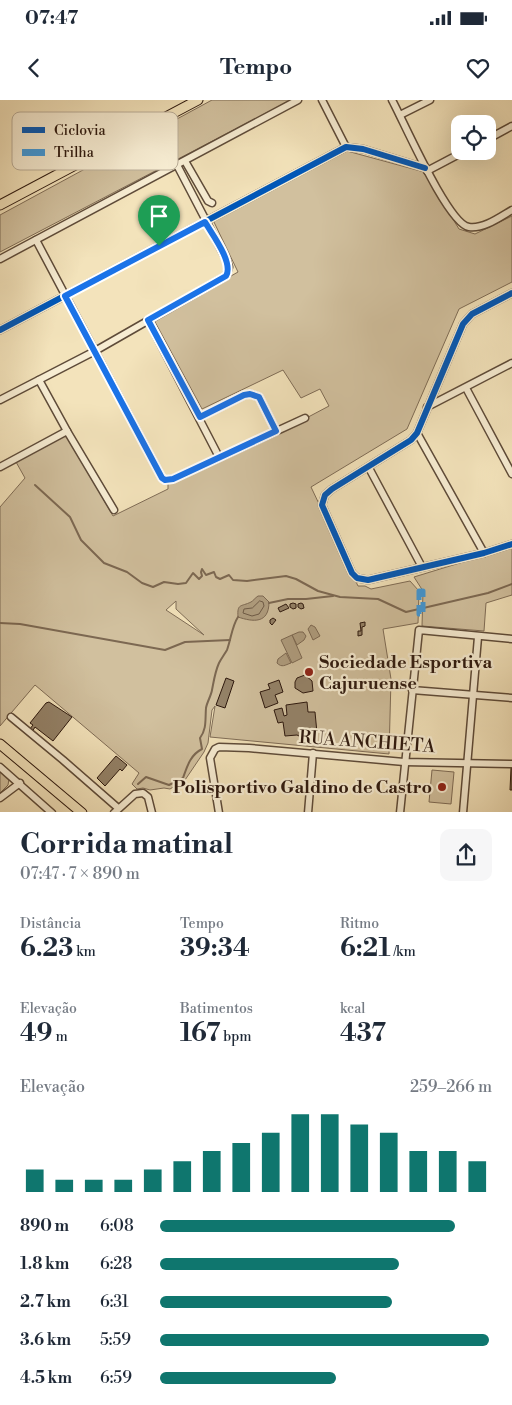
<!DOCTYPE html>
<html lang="pt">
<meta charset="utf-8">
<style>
:root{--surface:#fff;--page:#f6f6f7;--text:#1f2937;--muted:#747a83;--accent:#0f766e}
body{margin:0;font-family:"Libre Bodoni",serif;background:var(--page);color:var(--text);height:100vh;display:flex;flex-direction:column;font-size:19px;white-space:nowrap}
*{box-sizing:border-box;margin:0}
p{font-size:16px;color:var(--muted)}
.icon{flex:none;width:28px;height:28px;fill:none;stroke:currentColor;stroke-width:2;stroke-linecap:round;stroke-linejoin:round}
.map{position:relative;height:712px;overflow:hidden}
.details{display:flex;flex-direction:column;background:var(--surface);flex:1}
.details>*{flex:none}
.controls{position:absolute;left:451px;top:15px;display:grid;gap:10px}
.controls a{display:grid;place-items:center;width:45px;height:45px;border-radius:10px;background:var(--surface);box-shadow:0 5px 20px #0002;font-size:25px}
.pin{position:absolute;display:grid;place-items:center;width:42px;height:42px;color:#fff;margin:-51px -21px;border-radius:50% 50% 50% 0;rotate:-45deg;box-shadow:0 0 5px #0007}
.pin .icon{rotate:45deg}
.round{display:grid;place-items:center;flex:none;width:52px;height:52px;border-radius:10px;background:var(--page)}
.headline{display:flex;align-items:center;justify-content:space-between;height:85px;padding:0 20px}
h1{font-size:28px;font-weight:800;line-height:38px}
.figures{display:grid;grid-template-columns:repeat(3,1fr);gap:8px;height:85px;padding:5px 20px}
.figures div{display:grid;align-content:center}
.figures b{font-size:25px;font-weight:800}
.figures small{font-size:14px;font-weight:400}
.figures p{font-size:14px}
.chart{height:140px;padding:10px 20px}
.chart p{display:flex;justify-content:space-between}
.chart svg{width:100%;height:90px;margin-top:5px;stroke:var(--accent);stroke-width:6}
ul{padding:0 20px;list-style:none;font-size:16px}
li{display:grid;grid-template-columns:80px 60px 1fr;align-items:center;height:38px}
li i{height:12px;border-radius:6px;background:var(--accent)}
.status{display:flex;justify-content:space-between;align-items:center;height:35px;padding:0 25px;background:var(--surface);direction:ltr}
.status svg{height:14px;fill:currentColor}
header{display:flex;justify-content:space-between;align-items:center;height:65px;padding:0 20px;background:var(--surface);font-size:22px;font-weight:800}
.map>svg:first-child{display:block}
</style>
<div class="status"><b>07:47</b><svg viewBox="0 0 49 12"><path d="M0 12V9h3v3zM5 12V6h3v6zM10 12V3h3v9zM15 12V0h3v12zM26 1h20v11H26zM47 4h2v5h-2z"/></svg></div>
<header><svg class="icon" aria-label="back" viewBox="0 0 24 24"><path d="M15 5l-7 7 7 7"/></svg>Tempo<svg class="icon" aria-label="heart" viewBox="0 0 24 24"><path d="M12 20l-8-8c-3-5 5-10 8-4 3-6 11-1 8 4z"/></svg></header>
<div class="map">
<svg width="512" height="713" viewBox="0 0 512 713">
<rect width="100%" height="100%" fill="#f3e3bb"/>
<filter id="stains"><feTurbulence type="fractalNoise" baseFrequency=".004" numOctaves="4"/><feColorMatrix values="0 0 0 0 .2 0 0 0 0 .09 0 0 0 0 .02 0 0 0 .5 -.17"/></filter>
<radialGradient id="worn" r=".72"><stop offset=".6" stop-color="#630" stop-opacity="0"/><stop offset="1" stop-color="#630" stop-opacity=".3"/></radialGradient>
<g fill="#d1c09e" stroke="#7f6c56" fill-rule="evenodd">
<path d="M212 0H291L0 152V115Z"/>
<path d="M347 51 424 72 459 129 475 134 512 116V182L459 209 407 329 311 387 358 486H365L371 489 410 481 419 491 418 523 383 529 391 579 389 654 210 637 215 606 212 610 208 643 204 652 185 680 170 689 164 688 150 690 143 688 137 689 132 684 139 673 35 585 0 626V407L25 378 16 362 61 336 68 337 113 416 168 389V383L280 332 329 306 320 289 301 298 283 270 202 309 154 220 238 172 213 120ZM176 501V509L204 535 166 510Z"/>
<path d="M512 447V495L486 503 484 531 422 526 423 491 414 477Z"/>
<path d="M0 669 9 679 8 685 0 693Z"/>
<path d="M432 670 454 672 451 704 429 702Z"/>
</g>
<g fill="#b09e80" stroke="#7c6852">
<path d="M258 496H263L269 502C269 524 253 522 238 517 237 503 241 507 251 502 253 501 255 498 258 496Z"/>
<path d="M311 525 315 527 320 536 313 540 308 529Z"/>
<path d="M299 532H303L306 536 304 540 297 545 292 535Z"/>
<path d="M292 535 302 558 292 563 281 540Z"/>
<path d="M286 553 291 563C285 565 282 568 277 563L278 559Z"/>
</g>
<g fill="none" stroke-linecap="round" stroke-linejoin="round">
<path stroke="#6e5b47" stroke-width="1" d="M260 501 263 502 264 506 259 514 252 516 243 513 244 509 252 508Z"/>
<g stroke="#7c6852" stroke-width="2">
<path d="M35 385 70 417 81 440 104 463 127 472 142 483 153 487 164 482 178 484 186 483 193 473 199 479 202 476 201 472 202 469 206 475 214 472 216 477 220 479 229 475 233 480 247 481 286 476 296 479 318 491 340 497 378 499 406 512 488 493 512 484"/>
<path d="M269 503 288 499H306L333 496"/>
<path d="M0 523 20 524 165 550 185 542 230 540"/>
<path d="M138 684 146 677 169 685 183 678C187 667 190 655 202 649L200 638C207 629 205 619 206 608 207 602 211 596 212 590 214 580 215 572 219 563 221 559 224 555 227 550 231 539 232 526 238 517"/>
</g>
</g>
<g fill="#948268" stroke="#2d180e">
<path d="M293 503 296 504V508L293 509 290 507V504Z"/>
<path d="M301 503 303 504 304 508 301 509 298 507V504Z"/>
<path d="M286 504 289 508 280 512 278 508Z"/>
<path d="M273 518 276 520 272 525 270 523V520Z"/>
<path d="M365 522V526L362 527V535L358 536V531H361L360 523Z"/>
<path d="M305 575 312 581 313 591 303 593 295 588V582L297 578Z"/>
<path d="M226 578 234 581 225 608 216 605Z"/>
<path d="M279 580 283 592 275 595 278 603 265 608 260 592 270 589 268 584Z"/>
<path d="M49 602 72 617 53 641 35 627 32 632 29 630 33 625 30 623 46 603Z"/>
<path d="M307 602 308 612H315L317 633H307L303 638 297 635 285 636 283 622 278 623 274 610 282 608 284 616 287 615 286 605Z"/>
<path d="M116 656 127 665 122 671 120 669 105 686 97 678Z"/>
<path d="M511 668H512V690H510Z"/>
</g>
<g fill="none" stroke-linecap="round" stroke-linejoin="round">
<defs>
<g id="minor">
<path d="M322 0 346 47"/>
<path d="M392 0C404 22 448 124 469 127 484 129 500 117 512 110"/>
<path d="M400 15 430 0"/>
<path d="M488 39 512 26"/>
<path d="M185 61 208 101 212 103"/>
<path d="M427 71 465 51"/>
<path d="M36 140 162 378 165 380 173 379 305 318"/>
<path d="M0 159 298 0"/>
<path d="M512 193 472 214 463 224 417 333 411 340 332 389 325 395 322 405 352 473 357 478 368 480 484 453 512 444"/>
<path d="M148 220 219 357"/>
<path d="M0 230 346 47 363 49 425 68"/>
<path d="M39 280 67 331 114 410"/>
<path d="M466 288 512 374"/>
<path d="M0 300 95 251 226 176 229 167 227 161 177 65"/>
<path d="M427 307 512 263"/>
<path d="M200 317 244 295 250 294 259 297 276 331"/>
<path d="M417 333 484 453"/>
<path d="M0 367 67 331"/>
<path d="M369 368 422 467"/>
<path d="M412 590 512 598"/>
<path d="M11 617 63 660 118 708"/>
<path d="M0 667 52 713"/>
<path d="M0 698 20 683"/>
<path d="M114 713 135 694 143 693 148 697 152 713"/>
<path d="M219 713 210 658 215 649 219 647 249 648 404 662 512 664"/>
<path d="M308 713 313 653"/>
<path d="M400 713 419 530 512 539"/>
<path d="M463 713 478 537"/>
</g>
<g id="major">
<path d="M0 105 198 0"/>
<path d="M0 644 82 713"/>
</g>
</defs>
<use href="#minor" stroke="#5e4b39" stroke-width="9"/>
<use href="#major" stroke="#2d180e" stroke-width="11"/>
<use href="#minor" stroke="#f7edd3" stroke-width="6"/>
<use href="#major" stroke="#f3e3bb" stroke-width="9"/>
<rect stroke="#3d9ade" stroke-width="5" stroke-dasharray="10 5" stroke-linecap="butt" x="419" y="491" width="4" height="23"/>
<defs>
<g id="cycleway">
<path d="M512 193 472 214 463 224 417 333 411 340 332 389 325 395 322 405 352 473 357 478 368 480 484 453 512 444"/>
<path d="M0 230 346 47 363 49 425 68"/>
</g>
</defs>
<use href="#cycleway" stroke="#f7edd3" stroke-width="9"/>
<use href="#cycleway" stroke="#0057b8" stroke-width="6"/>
</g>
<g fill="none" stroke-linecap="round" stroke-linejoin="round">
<defs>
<path id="route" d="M205 122C212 134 234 163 226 176L148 220 200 317 244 295 250 294 259 297 276 331 173 379 165 380 162 378 65 196Z"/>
</defs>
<use href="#route" stroke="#fff" stroke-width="10"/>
<use href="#route" stroke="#1a73e8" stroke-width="6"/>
</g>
<g fill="#8f2418" stroke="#f7edd3" stroke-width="2">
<circle cx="309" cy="572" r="5"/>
<circle cx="442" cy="687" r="5"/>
</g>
<g text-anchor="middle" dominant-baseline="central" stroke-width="4.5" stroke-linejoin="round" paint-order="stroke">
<g font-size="18" font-weight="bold" fill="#2d180e" stroke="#f7edd3" text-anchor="start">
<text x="319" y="562">Sociedade Esportiva<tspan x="319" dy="21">Cajuruense</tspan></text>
<text x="432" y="687" text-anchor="end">Polisportivo Galdino de Castro</text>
</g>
<g font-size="18" fill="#2d180e" stroke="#f7edd3">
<text transform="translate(367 642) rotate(4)">RUA ANCHIETA</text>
</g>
</g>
<rect x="12" y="12" width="166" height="58" rx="8" fill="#f7edd3" stroke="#baad98" stroke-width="1"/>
<rect x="22" y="27" width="23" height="6" fill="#0057b8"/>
<rect x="22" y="49" width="23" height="7" fill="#3d9ade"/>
<g font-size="14" fill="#2d180e">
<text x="54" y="35">Ciclovia</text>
<text x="54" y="57">Trilha</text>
</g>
<rect width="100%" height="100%" filter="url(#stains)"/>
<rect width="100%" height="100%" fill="url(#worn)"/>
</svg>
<div class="controls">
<a><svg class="icon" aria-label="locate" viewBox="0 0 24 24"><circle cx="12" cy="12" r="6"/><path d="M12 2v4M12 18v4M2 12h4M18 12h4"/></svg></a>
</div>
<div class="pin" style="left:159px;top:146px;background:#1e9e55"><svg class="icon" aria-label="arrive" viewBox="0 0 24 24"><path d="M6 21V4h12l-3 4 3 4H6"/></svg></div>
</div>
<section class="details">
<div class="headline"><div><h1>Corrida matinal</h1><p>07:47 · 7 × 890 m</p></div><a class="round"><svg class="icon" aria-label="share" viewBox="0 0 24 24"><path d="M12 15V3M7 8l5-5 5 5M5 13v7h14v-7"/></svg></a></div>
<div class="figures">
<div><p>Distância</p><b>6.23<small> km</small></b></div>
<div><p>Tempo</p><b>39:34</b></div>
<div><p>Ritmo</p><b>6:21<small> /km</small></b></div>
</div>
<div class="figures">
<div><p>Elevação</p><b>49<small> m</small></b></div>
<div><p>Batimentos</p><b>167<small> bpm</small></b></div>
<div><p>kcal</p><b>437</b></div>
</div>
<div class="chart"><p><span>Elevação</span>259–266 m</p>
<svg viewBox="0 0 160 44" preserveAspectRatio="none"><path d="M5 44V33M15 44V38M25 44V38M35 44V38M45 44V33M55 44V29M65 44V24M75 44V20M85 44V15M95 44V6M105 44V6M115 44V11M125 44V15M135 44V24M145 44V24M155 44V29"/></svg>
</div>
<ul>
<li><b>890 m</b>6:08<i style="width:89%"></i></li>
<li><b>1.8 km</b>6:28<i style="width:72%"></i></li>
<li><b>2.7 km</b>6:31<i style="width:70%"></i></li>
<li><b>3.6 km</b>5:59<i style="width:99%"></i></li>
<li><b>4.5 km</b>6:59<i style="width:53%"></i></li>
</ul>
</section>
